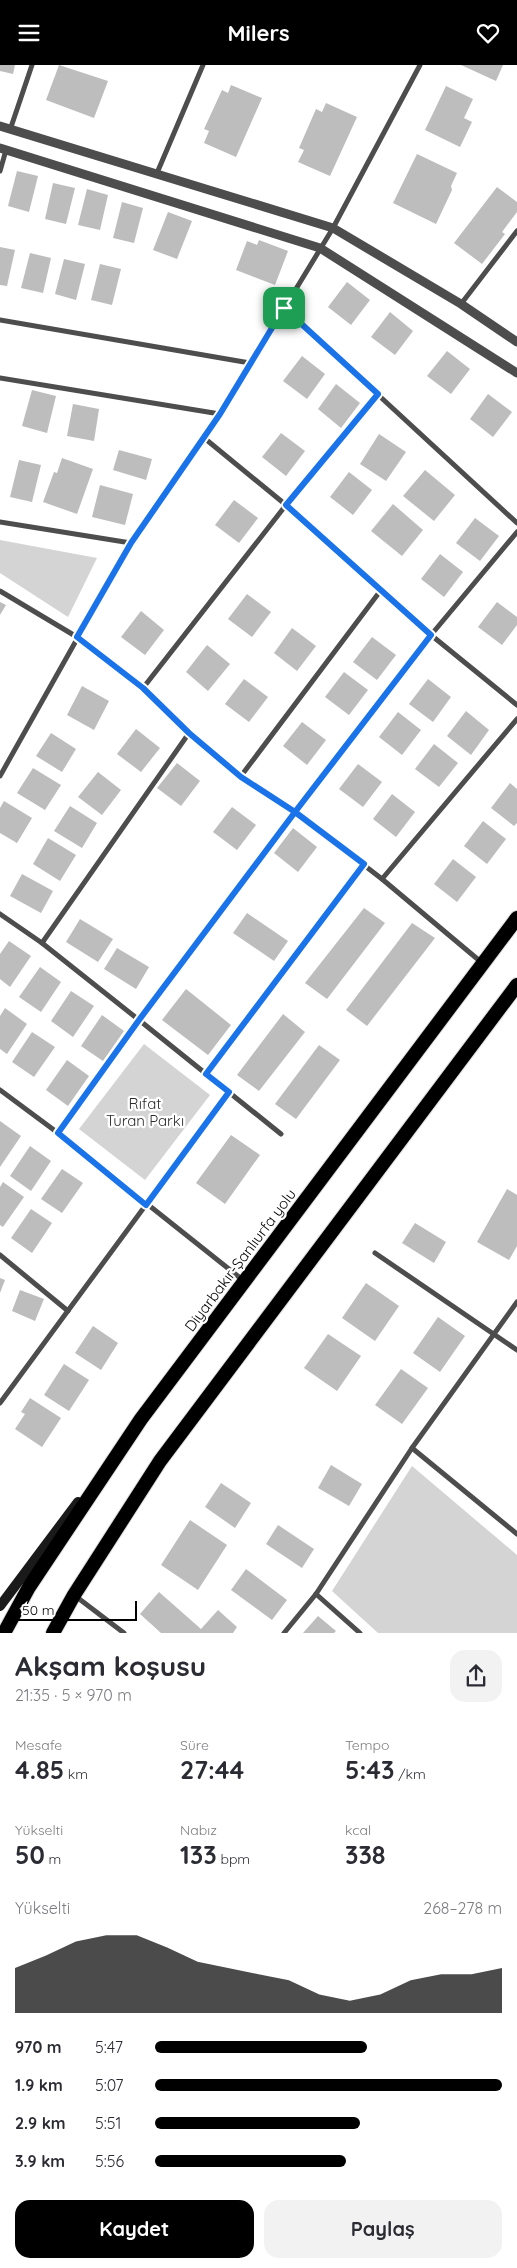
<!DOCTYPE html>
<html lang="tr">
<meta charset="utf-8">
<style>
:root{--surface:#fff;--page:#f2f2f3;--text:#2b2b33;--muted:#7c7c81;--accent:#000}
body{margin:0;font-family:Quicksand,sans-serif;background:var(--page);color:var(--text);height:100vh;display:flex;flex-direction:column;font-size:19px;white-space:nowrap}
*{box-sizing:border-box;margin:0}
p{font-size:16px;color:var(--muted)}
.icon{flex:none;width:28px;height:28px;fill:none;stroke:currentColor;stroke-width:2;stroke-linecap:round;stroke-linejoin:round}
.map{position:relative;height:1568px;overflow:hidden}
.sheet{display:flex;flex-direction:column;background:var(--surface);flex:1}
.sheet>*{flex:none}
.scale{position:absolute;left:15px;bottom:12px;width:122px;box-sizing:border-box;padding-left:5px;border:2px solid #000;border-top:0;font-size:14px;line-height:18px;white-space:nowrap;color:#000;-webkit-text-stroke:4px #fff;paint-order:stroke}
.pin{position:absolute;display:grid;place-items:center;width:42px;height:42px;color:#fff;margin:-21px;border-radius:10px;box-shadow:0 2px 8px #0006}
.round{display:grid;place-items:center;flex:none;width:52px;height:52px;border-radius:15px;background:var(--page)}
.headline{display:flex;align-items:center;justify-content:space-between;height:85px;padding:0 15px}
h1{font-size:28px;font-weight:700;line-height:38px}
.stats{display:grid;grid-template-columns:repeat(3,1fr);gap:8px;height:85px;padding:5px 15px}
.stats div{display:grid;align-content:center}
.stats b{font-size:25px;font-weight:700}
.stats small{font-size:14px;font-weight:400}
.stats p{font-size:14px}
.chart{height:140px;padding:10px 15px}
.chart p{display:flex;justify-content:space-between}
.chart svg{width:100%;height:90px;margin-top:5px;fill:var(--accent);opacity:.7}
.primary-button{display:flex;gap:10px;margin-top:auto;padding:10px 15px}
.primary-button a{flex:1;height:58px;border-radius:15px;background:var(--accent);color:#fff;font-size:20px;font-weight:700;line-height:58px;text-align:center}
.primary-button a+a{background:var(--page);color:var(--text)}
ul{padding:0 15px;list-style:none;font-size:16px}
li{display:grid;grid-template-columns:80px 60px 1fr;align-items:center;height:38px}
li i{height:12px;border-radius:6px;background:var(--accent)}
header{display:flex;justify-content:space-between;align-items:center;height:65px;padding:0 15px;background:var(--accent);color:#fff;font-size:22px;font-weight:700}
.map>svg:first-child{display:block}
</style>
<header><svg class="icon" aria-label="menu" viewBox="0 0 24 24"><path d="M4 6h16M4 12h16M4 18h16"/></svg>Milers<svg class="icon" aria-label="heart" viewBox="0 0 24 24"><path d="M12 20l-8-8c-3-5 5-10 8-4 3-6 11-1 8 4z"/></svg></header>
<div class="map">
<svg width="517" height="1568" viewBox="0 0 517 1568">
<rect width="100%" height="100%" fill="#fff"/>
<g fill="#d4d4d4">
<path d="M0 475 97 493 68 552 0 508Z"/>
<path d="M144 979 210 1030 145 1115 79 1064Z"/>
<path d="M412 1401 517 1490V1568H378L332 1526Z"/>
</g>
<g fill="#bdbdbd">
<path d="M0 0H15L13 9 0 6Z"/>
<path d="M59 0 108 16 94 53 46 35Z"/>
<path d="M461 0H503L496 16Z"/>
<path d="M231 20 262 33 236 92 204 78 209 66 204 64 222 25 228 28Z"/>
<path d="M446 21 473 34 464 53 472 57 460 82 425 65Z"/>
<path d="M326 38 357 52 330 111 298 97 304 85 299 83 316 44 322 47Z"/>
<path d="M417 89 457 108 451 121 452 125 436 159 393 138Z"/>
<path d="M17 106 38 111 29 147 8 141Z"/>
<path d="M53 118 75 123 66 159 45 154Z"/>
<path d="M497 122 517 137V147L502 167 505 169 482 199 454 178Z"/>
<path d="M87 124 108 130 100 165 78 160Z"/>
<path d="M122 137 143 143 134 178 113 173Z"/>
<path d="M168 147 192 156 177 194 153 185Z"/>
<path d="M259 175 288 186 275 220 236 205 247 176 257 180Z"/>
<path d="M0 182 15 185 7 221 0 220Z"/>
<path d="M30 188 51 193 43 228 21 223Z"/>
<path d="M64 194 85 199 76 235 55 229Z"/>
<path d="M100 199 121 204 112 240 91 235Z"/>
<path d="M347 217 370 235 351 260 328 242Z"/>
<path d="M390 247 413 266 395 290 371 272Z"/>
<path d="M447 286 470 304 451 329 427 311Z"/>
<path d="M302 291 325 309 307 334 283 316Z"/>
<path d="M336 319 360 338 341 363 318 344Z"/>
<path d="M32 325 56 331 47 368 22 361Z"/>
<path d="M488 329 512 347 493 372 470 354Z"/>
<path d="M73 339 99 344 94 376 67 371Z"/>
<path d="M281 368 305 386 286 411 262 392Z"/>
<path d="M379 369 406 387 386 416 360 399Z"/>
<path d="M119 385 152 394 146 415 113 405Z"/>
<path d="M62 393 93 404 77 449 43 437 54 407 57 408Z"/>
<path d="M19 395 41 400 32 437 10 432Z"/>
<path d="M425 405 455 430 434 456 403 431Z"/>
<path d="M349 407 372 425 353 450 330 432Z"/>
<path d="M100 420 133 429 125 460 92 452Z"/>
<path d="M234 435 258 453 239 478 215 460Z"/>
<path d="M393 439 423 465 402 491 371 466Z"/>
<path d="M475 453 499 471 480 496 456 478Z"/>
<path d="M440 489 463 507 444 532 421 514Z"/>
<path d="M247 529 271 547 252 572 228 554Z"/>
<path d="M0 537 6 540 0 550Z"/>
<path d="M497 537 517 552V560L502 580 478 562Z"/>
<path d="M141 546 164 565 145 590 121 572Z"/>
<path d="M292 563 316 581 297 606 274 588Z"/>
<path d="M372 572 396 590 377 615 353 597Z"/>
<path d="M207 580 230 599 208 626 186 607Z"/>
<path d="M344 607 368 625 349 650 325 632Z"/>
<path d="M244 614 268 632 249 657 225 639Z"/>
<path d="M428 614 451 632 433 657 409 639Z"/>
<path d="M82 621 109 636 94 665 67 650Z"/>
<path d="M466 646 489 665 471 690 447 671Z"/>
<path d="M398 647 421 665 402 690 379 672Z"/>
<path d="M302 657 326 675 307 700 283 681Z"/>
<path d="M136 664 160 683 141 707 117 689Z"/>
<path d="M51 668 76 684 62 707 36 691Z"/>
<path d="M434 679 458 698 439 722 415 704Z"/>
<path d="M177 698 200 716 181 741 157 723Z"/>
<path d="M358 699 382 717 363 742 339 724Z"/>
<path d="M33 703 61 720 45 745 17 728Z"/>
<path d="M98 707 121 725 102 750 78 732Z"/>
<path d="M510 718 517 724V758L514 761 491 743Z"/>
<path d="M392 729 415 747 396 772 373 754Z"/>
<path d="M4 736 32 753 17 778 0 768V743Z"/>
<path d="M70 741 97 758 82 783 54 766Z"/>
<path d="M232 742 256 760 237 785 213 767Z"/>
<path d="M483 756 506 774 487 799 464 781Z"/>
<path d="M293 763 317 782 298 807 274 788Z"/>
<path d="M48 773 76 790 60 816 33 799Z"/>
<path d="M453 794 476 812 457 837 434 819Z"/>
<path d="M22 809 53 826 41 848 10 831Z"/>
<path d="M364 843 385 858 327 934 305 918Z"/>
<path d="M247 848 288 876 274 896 233 868Z"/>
<path d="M80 854 113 874 98 897 66 877Z"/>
<path d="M412 858 435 873 367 961 346 945Z"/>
<path d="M9 876 31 891 10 922 0 914V889Z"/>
<path d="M117 883 149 902 136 924 104 904Z"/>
<path d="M40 902 61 917 41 947 19 932Z"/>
<path d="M186 924 231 960 208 990 162 955Z"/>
<path d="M71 926 94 941 73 972 51 956Z"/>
<path d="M5 943 27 959 7 989 0 984V951Z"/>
<path d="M283 949 305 967 259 1026 237 1010Z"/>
<path d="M102 950 124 966 103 996 81 981Z"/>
<path d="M32 967 55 982 34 1012 12 997Z"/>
<path d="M319 980 340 995 296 1054 275 1039Z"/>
<path d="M67 995 89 1011 68 1041 46 1025Z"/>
<path d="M0 1056 21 1071 0 1102Z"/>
<path d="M231 1070 260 1090 225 1139 196 1118Z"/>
<path d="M30 1081 51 1096 31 1126 10 1111Z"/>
<path d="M62 1104 83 1118 62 1148 41 1134Z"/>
<path d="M3 1117 24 1132 3 1162 0 1160V1122Z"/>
<path d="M507 1124 517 1130V1181L509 1195 477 1177Z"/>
<path d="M31 1144 52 1158 32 1188 11 1173Z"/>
<path d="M415 1158 446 1177 434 1198 402 1178Z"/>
<path d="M0 1213 5 1215 0 1228Z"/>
<path d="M366 1218 399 1241 375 1276 342 1253Z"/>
<path d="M20 1225 44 1234 35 1256 12 1246Z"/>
<path d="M438 1252 465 1271 440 1307 413 1288Z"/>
<path d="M93 1261 118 1278 101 1305 75 1288Z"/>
<path d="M328 1269 361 1291 337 1326 304 1303Z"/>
<path d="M64 1299 89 1315 69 1346 44 1330Z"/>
<path d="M401 1304 428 1323 402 1359 375 1340Z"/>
<path d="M30 1333 61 1353 42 1382 15 1364 25 1349 21 1347Z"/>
<path d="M331 1400 362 1419 349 1441 318 1423Z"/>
<path d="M221 1418 251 1438 235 1463 205 1442Z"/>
<path d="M190 1455 227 1480 198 1525 161 1500Z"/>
<path d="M278 1460 314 1484 302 1503 266 1479Z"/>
<path d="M246 1504 287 1535 272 1555 231 1525Z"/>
<path d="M159 1527 201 1564 218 1545 237 1562 233 1568H161L140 1549Z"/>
<path d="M318 1551 336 1566 334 1568H303Z"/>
</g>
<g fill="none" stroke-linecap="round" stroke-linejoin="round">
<defs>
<g id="trunk">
<path d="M4 1568 29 1522 141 1354 517 853"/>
<path d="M53 1568 74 1530 160 1396 517 920"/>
</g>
</defs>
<use href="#trunk" stroke="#dbdbdb" stroke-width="16"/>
<g stroke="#4d4d4d" stroke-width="5">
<path d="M10 65 32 0"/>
<path d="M0 106 6 85"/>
<path d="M157 108 203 0"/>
<path d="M461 239 517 166"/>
<path d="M284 243 517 458"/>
<path d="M0 255 250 298"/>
<path d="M0 313 220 349"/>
<path d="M203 372 286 440 431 570 295 747 382 814 517 654"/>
<path d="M0 457 131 478 220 349 333 163 420 0"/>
<path d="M517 467 431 570 517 640"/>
<path d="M0 526 77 572 143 623 189 668 241 711 295 747 139 955 42 878 0 849"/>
<path d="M143 623 286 440 378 329"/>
<path d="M0 711 131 478"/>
<path d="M241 711 381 525"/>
<path d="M382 814 481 897"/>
<path d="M42 878 189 668"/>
<path d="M207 1009 365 799"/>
<path d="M0 1025 58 1068 244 1216"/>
<path d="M58 1068 139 955 281 1069"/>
<path d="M375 1188 517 1285"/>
<path d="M0 1190 68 1246"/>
<path d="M0 1338 229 1027"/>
<path d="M412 1383 517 1469"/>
<path d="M316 1529 360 1568"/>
<path d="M74 1530 124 1568"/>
<path d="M284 1568 316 1529 412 1383 517 1237"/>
</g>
<g stroke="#4d4d4d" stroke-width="9">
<path d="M0 61 333 163 461 239 517 277"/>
<path d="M0 83 320 183 517 308"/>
</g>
<path stroke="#1a1a1a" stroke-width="10" d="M0 1541 78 1437"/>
<use href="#trunk" stroke="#000" stroke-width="14"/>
</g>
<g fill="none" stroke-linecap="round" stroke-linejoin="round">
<defs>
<path id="route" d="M284 243 220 349 131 478 77 572 143 623 189 668 241 712 295 747 139 955 58 1068 146 1140 229 1027 206 1009 364 799 295 747 431 570 286 440 378 329 284 243"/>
</defs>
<use href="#route" stroke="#fff" stroke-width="10"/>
<use href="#route" stroke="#1a73e8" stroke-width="6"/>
</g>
<g text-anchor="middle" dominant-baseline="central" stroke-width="4.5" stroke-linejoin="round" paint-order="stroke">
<g font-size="15" fill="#2b2b2b" stroke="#fff">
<text x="145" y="1038">Rıfat<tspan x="145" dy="17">Turan Parkı</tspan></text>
</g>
<g font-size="15" fill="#000" stroke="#fff">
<text transform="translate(240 1195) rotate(-53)">Diyarbakır-Şanlıurfa yolu</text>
</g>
</g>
</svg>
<div class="scale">50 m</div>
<div class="pin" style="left:284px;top:243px;background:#1e9e55"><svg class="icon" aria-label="arrive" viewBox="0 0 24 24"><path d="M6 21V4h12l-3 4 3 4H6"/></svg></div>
</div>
<section class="sheet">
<div class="headline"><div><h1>Akşam koşusu</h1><p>21:35 · 5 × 970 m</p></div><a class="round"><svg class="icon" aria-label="share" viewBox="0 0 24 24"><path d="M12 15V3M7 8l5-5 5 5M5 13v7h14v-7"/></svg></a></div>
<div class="stats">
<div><p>Mesafe</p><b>4.85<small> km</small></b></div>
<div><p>Süre</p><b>27:44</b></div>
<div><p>Tempo</p><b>5:43<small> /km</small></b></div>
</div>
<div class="stats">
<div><p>Yükselti</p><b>50<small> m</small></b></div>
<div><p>Nabız</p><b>133<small> bpm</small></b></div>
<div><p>kcal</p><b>338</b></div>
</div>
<div class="chart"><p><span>Yükselti</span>268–278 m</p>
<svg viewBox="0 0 160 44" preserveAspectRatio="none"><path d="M0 44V22L10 16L20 9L30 6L40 6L50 12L60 19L70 22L80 25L90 28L100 35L110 38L120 35L130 28L140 25L150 25L160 22V44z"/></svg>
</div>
<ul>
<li><b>970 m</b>5:47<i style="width:61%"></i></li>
<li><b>1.9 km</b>5:07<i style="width:100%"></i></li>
<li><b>2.9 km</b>5:51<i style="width:59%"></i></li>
<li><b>3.9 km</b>5:56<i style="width:55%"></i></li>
</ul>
<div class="primary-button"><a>Kaydet</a><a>Paylaş</a></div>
</section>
